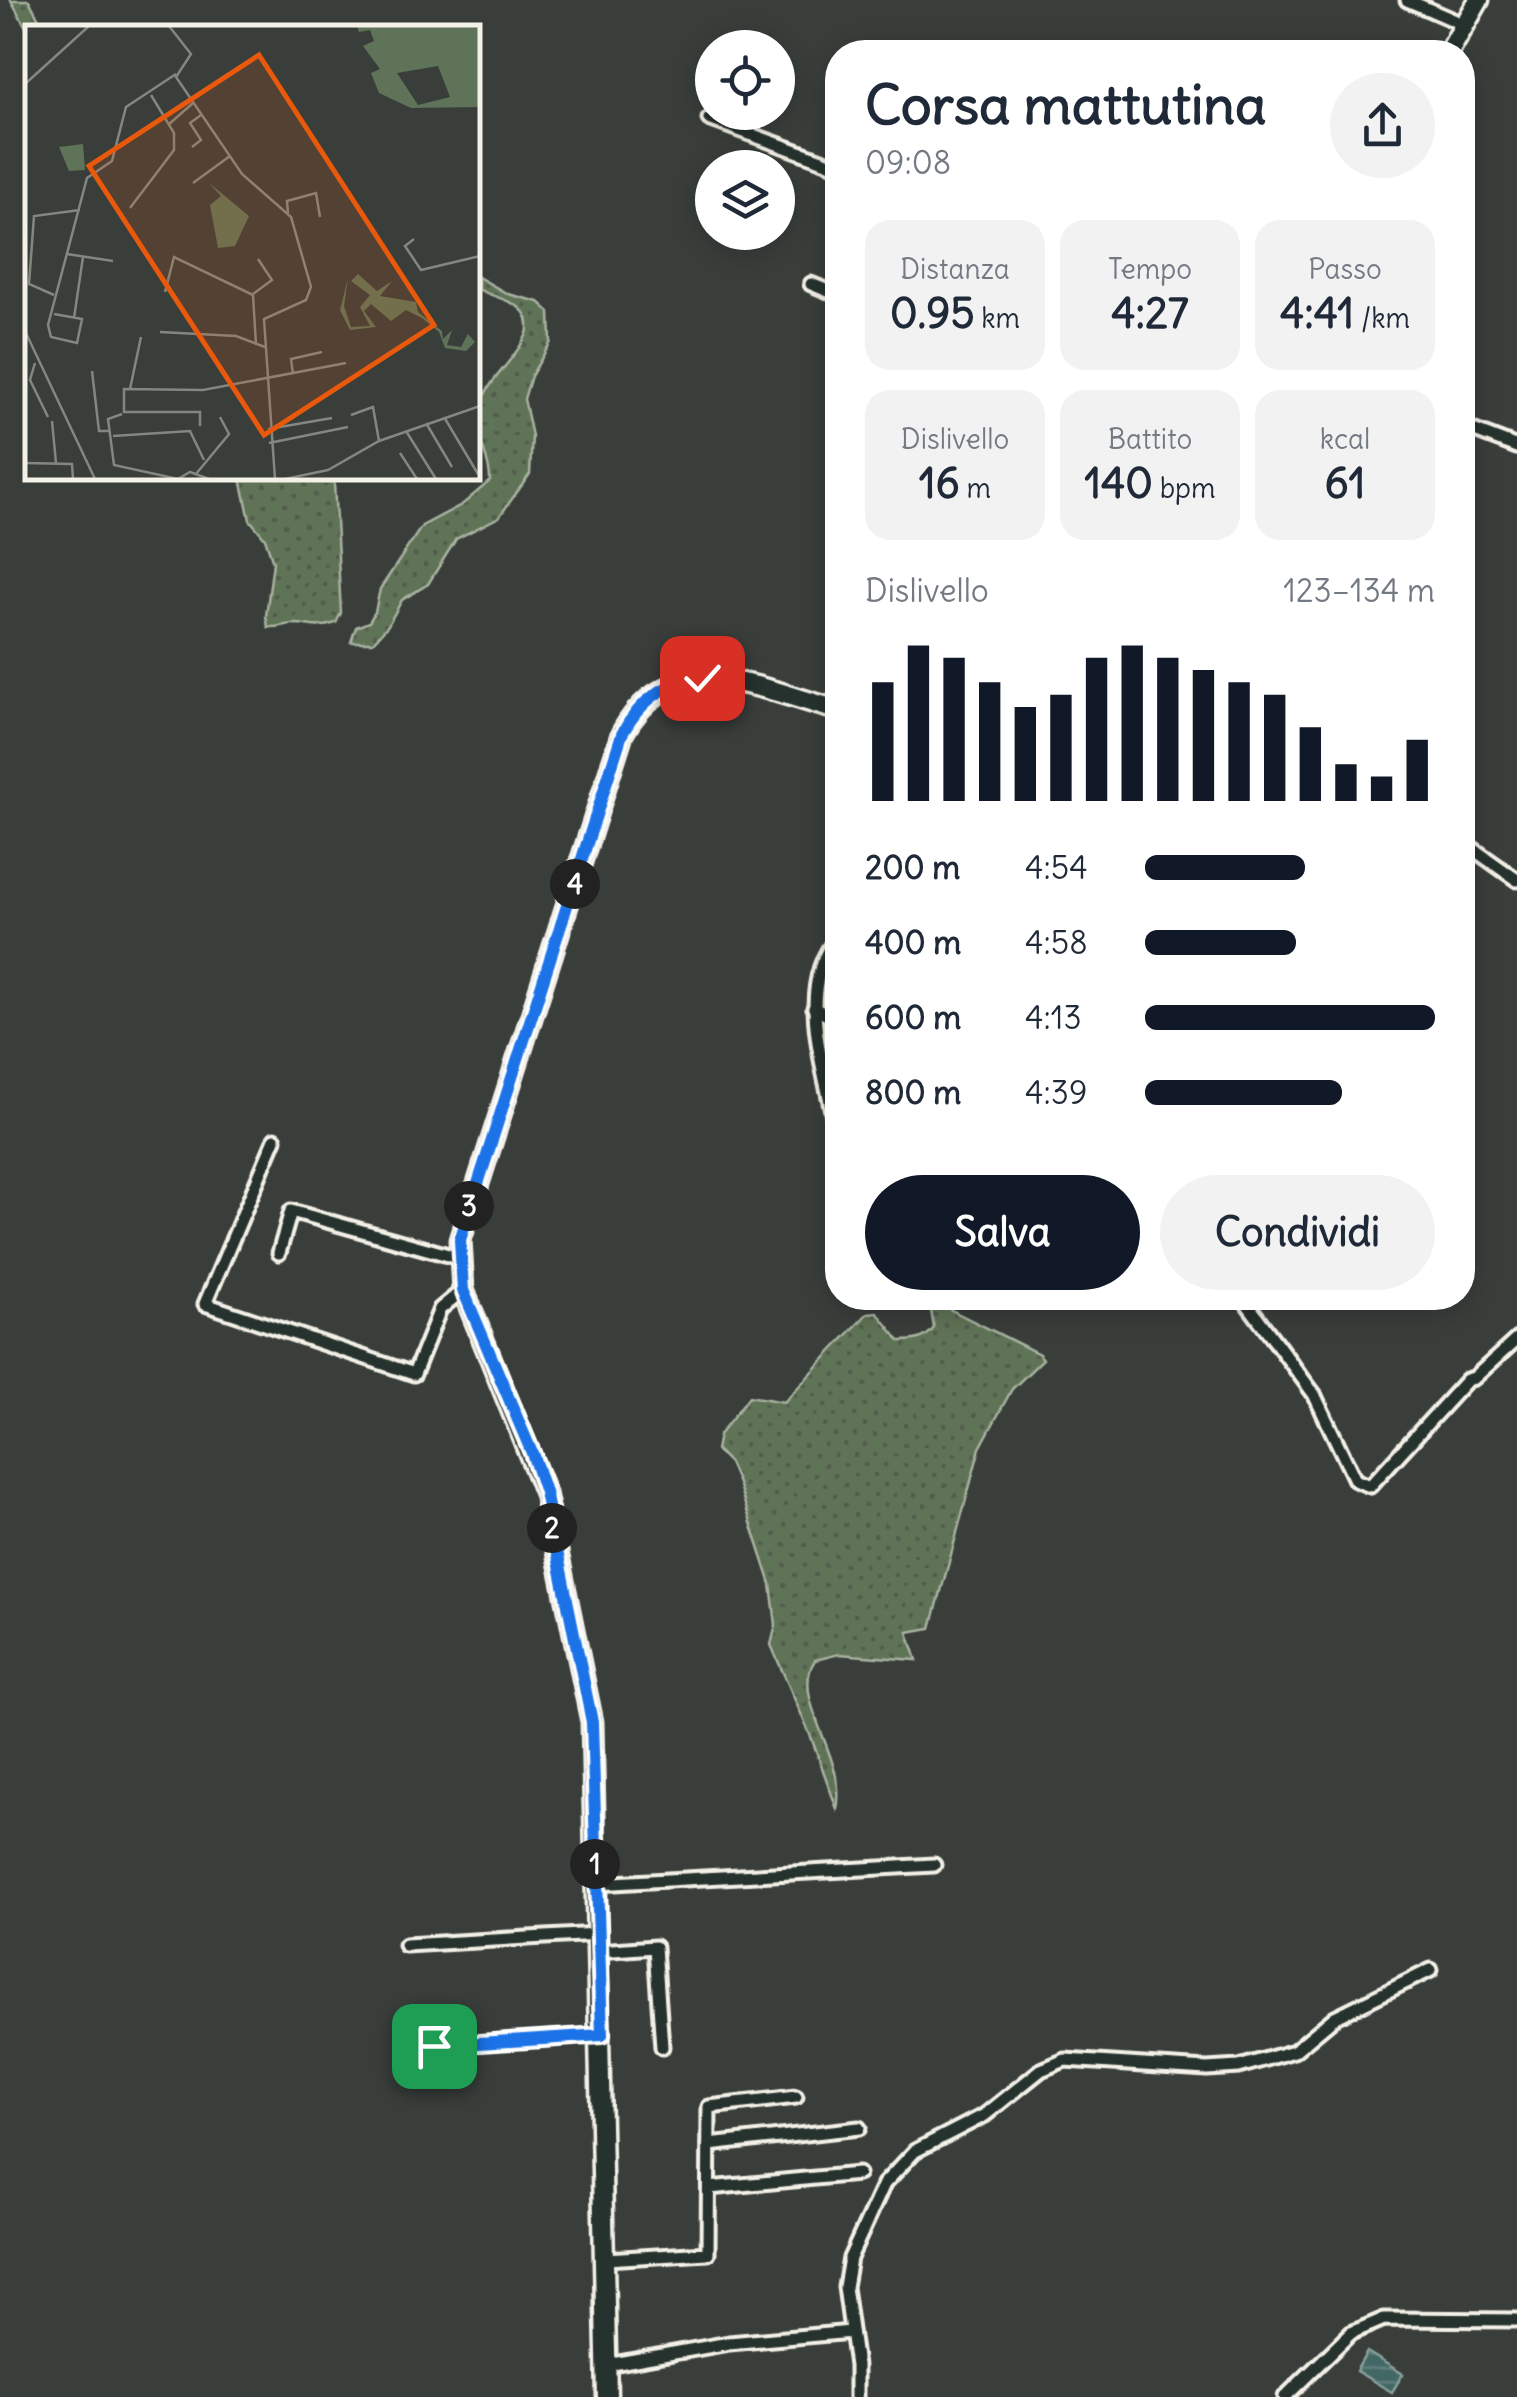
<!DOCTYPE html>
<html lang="it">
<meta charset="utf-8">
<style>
:root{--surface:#fff;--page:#f2f2f3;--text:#1f2937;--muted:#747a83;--accent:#111827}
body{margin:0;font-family:Delius,sans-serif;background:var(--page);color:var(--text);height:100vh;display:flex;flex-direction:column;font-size:38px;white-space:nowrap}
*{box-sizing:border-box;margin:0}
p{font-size:32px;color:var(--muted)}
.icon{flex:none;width:55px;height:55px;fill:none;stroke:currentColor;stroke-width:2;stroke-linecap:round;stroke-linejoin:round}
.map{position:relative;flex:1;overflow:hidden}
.drawer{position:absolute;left:825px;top:40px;width:650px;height:1270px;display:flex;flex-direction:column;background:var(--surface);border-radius:40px;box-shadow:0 5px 25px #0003}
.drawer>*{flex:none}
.buttons{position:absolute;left:695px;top:30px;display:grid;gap:20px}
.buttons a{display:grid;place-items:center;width:100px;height:100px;border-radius:50%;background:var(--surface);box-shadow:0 5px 25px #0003;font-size:50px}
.pin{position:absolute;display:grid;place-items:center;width:85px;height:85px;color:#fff;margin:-42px;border-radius:20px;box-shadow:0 5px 15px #0006}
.km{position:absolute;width:50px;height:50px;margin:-25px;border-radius:50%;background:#222;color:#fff;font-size:28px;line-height:50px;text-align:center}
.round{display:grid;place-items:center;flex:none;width:105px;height:105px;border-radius:52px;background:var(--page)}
.overview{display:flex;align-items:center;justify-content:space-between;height:170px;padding:0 40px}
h1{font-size:55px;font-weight:700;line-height:75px}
.figures{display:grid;grid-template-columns:repeat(3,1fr);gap:15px;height:170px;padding:10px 40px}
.figures div{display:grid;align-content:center;border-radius:25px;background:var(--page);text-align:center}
.figures b{font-size:42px;font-weight:700}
.figures small{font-size:28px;font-weight:400}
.figures p{font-size:28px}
.chart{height:280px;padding:20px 40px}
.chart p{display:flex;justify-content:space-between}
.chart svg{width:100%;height:180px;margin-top:10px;stroke:var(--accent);stroke-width:6}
.action{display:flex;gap:20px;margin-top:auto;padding:20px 40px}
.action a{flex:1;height:115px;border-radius:60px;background:var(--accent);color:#fff;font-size:40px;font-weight:700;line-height:115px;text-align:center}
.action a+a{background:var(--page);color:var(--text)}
ul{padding:0 40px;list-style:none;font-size:32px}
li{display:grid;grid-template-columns:160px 120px 1fr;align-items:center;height:75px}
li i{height:25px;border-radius:12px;background:var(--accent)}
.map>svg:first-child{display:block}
</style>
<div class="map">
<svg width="1517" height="2397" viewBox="0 0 1517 2397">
<defs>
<pattern id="grass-dots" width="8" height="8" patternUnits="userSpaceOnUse" patternTransform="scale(2.5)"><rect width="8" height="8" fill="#5e7357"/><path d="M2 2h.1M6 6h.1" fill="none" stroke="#525b4e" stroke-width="1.8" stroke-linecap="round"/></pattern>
<pattern id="water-rules" width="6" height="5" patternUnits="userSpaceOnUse" patternTransform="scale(2.5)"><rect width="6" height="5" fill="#436866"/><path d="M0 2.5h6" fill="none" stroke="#5f7e7c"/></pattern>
</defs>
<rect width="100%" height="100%" fill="#393e3b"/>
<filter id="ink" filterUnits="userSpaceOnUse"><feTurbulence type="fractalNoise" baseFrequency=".01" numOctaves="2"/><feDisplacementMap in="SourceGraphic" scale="20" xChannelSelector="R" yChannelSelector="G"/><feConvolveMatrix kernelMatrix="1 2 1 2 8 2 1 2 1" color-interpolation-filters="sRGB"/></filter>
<g filter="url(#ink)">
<g fill="url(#grass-dots)" stroke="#a9b2a0" stroke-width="2.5">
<path d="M11 0H29L43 27 27 29Z"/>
<path d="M478 277 508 294 539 302 550 312 551 342 531 376 524 399 532 436 530 474 499 517 456 539 428 584 402 600 388 625 373 642H351L356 627 369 622 375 612 380 589 422 526 463 504 490 481C491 455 470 432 479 407 489 379 514 361 526 336 529 330 529 320 525 314 516 300 491 297 478 289Z"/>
<path d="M241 478H329L334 483 341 613 336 623C313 630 313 624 293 624 285 624 278 628 268 627L266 616 273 562 265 538 250 520Z"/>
<path d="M929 1299 1039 1354 1043 1359 1012 1389 980 1448 931 1628 908 1632 917 1660 839 1654 815 1660C789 1698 848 1759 837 1809L811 1737 771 1645 776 1625 771 1584 739 1486 729 1463 716 1450 719 1435 749 1396 784 1402 868 1313 877 1312 900 1341C914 1341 925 1340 934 1328Z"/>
</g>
<path fill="url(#water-rules)" stroke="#8a9f9a" stroke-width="2.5" d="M1367 2352 1403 2374 1392 2392 1356 2371Z"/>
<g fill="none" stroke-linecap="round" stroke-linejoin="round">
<defs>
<g id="street">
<path d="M1407 0 1465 25"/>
<path d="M709 119 838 166"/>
<path d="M811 284 838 295"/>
<path d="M1462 426 1517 447"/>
<path d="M1462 841 1517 880"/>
<path d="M814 1008 838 1021"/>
<path d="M835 1126C825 1069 794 986 838 937"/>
<path d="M275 1139 205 1304 414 1374 440 1309 463 1290"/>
<path d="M279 1253 291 1211 459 1258"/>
<path d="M1243 1298 1314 1394 1355 1480 1370 1486 1467 1380 1474 1378 1517 1339"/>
<path d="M596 1884 934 1865"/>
<path d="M405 1945 598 1934"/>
<path d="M598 1951 655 1947 662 2047"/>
<path d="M434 2046 601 2035"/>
<path d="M709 2145 859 2128"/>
<path d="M709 2188 858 2174"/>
<path d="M605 2259 708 2253 709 2107 796 2097"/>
<path d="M607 2365 729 2343 851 2332"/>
<path d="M856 2397V2366L845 2287 850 2258 884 2184 915 2151 985 2115 1041 2070 1065 2060 1207 2069 1239 2067 1294 2051 1335 2017 1431 1970"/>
<path d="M1285 2397 1351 2333 1384 2319 1517 2320"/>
</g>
<g id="secondary">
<path d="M1449 52 1479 0"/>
<path d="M607 2397 592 1722 545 1493 463 1290 460 1240 622 734C671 643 760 689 838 710"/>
</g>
</defs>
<use href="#street" stroke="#f4f1e8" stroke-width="19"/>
<use href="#secondary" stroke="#f4f1e8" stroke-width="25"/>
<use href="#street" stroke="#26332d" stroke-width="11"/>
<use href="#secondary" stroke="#26332d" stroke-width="18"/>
</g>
</g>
<g fill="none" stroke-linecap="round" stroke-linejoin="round" filter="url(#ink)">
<defs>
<path id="route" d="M434 2046 602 2035 592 1722 545 1492 532 1453 463 1290 460 1240 622 734C640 701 664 682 702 678"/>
</defs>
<use href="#route" stroke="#fff" stroke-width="20"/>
<use href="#route" stroke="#1a73e8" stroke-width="12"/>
</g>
<g transform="translate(25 25)">
<rect width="455" height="455" fill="#393e3b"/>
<path d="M332 1H455V82L386 83 354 68 346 48 355 44 338 21 349 16 345 5 334 7ZM413 41 425 72 393 80 372 48ZM183 157 224 191 210 221 193 223 185 180 196 171ZM333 249 352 266 367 256 355 271 391 277 393 287 417 306 418 314 427 305 422 320 436 322 443 309 450 317 441 326 420 323 414 307 397 293 381 285 366 296 346 279 339 286 351 302 325 305 315 285 323 253 319 281 326 302 345 301 335 282 345 270 326 256Z" fill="#5e7357" fill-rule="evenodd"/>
<path d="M58 119 60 145 44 146 34 122Z" fill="#5e7357"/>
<path fill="none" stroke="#848680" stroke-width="2.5" d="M144 1 166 29 151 52 217 149 266 192 286 262 281 275 239 294 250 454M0 59 64 1M143 100 168 78M167 122 176 115 165 98 176 90M168 158 205 131M105 183 149 125V108L126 70M263 188 262 176 291 168 295 192M389 214 380 221 396 245 455 231M42 229 88 236M140 267 149 232 228 270M228 269 247 255 233 234M29 270 4 259 9 191 55 185M228 270 231 320M29 289 57 294 52 318 26 312 23 300 62 153 87 136 101 82 151 49M49 293 58 232M0 306 70 454M135 307 211 311 240 322M10 338 5 355 23 392M67 346 74 406H85M268 349 266 334 297 327M105 364 116 312M97 389 83 394 89 440 153 454M326 390 348 382 354 416M419 392 453 449M27 396 31 438M401 398 427 442M175 401V387H99V364L178 365 321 338M243 404 307 393M381 406 411 454M88 411 165 406 179 435M244 418 323 402M375 428 392 454M0 438 47 439 48 454M171 449 204 409 195 392M153 454 165 447 184 454M260 454 303 445 354 416 455 381"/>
<path fill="#e8590c" fill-opacity="0.15" stroke="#e8590c" stroke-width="5" d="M234 30 409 300 239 410 64 141Z"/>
<rect width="455" height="455" fill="none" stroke="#f4f1e8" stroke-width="5"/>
</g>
</svg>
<div class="buttons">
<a><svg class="icon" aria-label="locate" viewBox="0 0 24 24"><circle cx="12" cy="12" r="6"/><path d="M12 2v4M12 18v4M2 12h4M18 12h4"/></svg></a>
<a><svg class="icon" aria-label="layers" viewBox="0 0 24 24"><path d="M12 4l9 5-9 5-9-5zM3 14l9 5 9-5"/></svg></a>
</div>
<div class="pin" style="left:434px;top:2046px;background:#1e9e55"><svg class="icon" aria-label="arrive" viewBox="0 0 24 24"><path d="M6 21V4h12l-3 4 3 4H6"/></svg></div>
<div class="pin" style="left:702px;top:678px;background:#d93025"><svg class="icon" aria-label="check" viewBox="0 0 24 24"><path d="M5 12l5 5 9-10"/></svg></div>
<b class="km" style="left:595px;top:1864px">1</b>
<b class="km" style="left:552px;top:1528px">2</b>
<b class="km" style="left:469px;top:1206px">3</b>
<b class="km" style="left:575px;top:884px">4</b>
<section class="drawer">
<div class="overview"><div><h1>Corsa mattutina</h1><p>09:08</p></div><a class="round"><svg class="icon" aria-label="share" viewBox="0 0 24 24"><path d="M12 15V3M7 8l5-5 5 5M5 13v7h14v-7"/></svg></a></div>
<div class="figures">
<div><p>Distanza</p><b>0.95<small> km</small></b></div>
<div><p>Tempo</p><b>4:27</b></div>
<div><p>Passo</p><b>4:41<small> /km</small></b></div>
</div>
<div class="figures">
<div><p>Dislivello</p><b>16<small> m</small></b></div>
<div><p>Battito</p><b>140<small> bpm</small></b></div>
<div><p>kcal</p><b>61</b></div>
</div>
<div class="chart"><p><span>Dislivello</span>123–134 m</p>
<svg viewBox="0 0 160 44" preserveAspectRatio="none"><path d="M5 44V15M15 44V6M25 44V9M35 44V15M45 44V21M55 44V18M65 44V9M75 44V6M85 44V9M95 44V12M105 44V15M115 44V18M125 44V26M135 44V35M145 44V38M155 44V29"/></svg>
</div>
<ul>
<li><b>200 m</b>4:54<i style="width:55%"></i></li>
<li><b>400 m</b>4:58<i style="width:52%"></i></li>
<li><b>600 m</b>4:13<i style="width:100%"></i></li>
<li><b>800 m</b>4:39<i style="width:68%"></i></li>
</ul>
<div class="action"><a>Salva</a><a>Condividi</a></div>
</section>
</div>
